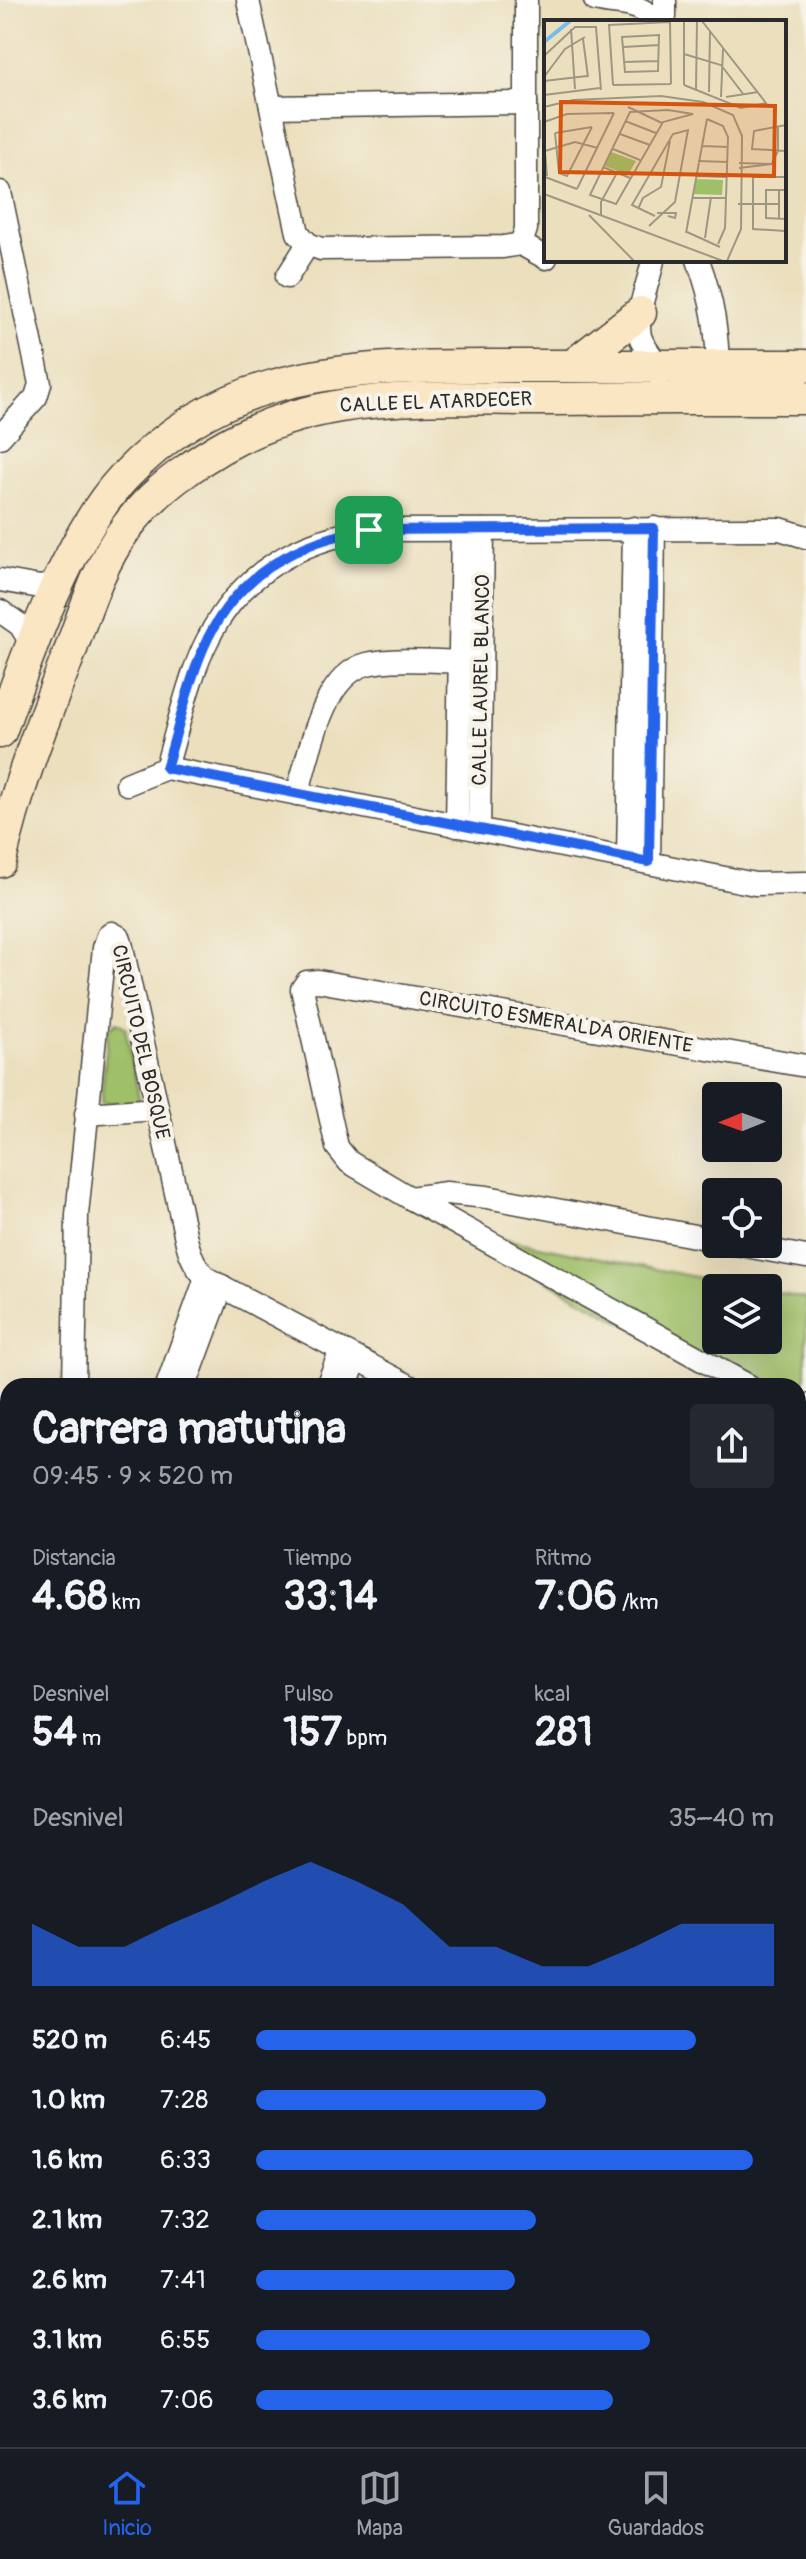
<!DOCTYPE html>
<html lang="es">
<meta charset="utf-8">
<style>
:root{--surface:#171b24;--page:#242831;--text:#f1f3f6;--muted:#9ea1a6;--line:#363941;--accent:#2563eb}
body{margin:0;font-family:Pangolin,sans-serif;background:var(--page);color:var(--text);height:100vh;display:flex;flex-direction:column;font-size:30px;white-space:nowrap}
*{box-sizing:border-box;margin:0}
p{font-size:26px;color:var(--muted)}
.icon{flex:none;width:44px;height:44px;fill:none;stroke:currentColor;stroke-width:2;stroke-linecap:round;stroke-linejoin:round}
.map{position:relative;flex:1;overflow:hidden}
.side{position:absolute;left:0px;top:1378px;width:806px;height:1070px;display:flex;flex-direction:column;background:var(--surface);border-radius:24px 24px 0 0;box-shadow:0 8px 32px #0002}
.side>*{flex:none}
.needle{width:52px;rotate:269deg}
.fabs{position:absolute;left:702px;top:1082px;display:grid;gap:16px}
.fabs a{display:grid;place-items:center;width:80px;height:80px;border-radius:8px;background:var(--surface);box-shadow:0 8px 32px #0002;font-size:40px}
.pin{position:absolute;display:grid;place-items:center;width:68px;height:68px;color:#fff;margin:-34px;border-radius:16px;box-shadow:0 4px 12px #0006}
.round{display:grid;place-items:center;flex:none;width:84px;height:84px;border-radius:8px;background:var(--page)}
.head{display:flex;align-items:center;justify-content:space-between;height:136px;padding:0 32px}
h1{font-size:44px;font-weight:700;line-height:60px}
.metrics{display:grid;grid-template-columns:repeat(3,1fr);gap:12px;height:136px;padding:8px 32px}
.metrics div{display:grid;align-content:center}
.metrics b{font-size:40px;font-weight:700}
.metrics small{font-size:22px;font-weight:400}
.metrics p{font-size:22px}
.chart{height:224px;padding:16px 32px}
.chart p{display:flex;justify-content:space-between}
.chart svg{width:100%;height:144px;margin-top:8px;fill:var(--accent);opacity:.7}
ul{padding:0 32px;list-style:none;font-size:26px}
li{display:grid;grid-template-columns:128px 96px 1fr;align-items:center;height:60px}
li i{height:20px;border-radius:10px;background:var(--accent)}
.tab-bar{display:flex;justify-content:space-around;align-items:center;height:112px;border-top:2px solid var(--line);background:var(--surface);font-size:22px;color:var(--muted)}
.tab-bar a{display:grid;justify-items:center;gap:4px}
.tab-bar .active{color:var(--accent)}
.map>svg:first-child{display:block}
</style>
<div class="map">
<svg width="806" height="2447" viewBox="0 0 806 2447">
<rect width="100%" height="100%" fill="#f7f3e8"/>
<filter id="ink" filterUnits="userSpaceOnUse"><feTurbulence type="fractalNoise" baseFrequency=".0125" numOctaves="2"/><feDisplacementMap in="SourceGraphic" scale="16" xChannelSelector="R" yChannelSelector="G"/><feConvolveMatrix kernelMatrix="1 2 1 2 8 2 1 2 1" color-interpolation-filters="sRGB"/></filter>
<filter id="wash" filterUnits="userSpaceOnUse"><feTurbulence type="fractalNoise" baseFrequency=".006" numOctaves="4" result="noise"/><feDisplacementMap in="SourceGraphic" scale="32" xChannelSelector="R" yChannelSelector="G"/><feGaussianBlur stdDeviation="1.8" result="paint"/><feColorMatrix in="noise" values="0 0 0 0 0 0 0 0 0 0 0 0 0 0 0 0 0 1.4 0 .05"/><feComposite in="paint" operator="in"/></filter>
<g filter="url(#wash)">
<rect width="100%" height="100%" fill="#ebdfbd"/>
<g fill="#9fbf68" stroke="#65754a" stroke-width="2">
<path d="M117 1022 125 1027 140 1103H101L108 1030Z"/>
<path d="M453 1229 751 1288H716V1340H768V1291L806 1299V1376L798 1399V1386H738Z"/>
<path d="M798 2345 806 2349V2447L675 2444 645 2447H543L540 2440H798Z"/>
</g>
</g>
<g filter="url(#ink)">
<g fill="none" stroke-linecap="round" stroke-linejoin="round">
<defs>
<g id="street">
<path d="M248 0 298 233 308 244 321 249 503 247 521 244 526 229V0"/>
<path d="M595 0C624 7 634 0 659 22"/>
<path d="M665 0V17"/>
<path d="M271 107 526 103"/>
<path d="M0 192 40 384 36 397 0 437"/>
<path d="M521 244 546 258"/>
<path d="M653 260C649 284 635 311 640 336 644 351 659 360 659 375"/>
<path d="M698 260C713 301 718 333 718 377"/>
<path d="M287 277 308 244"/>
<path d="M0 580 40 587 59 583"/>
<path d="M0 611 20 625 33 646"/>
<path d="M166 768C178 728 189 675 208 639 240 574 300 539 369 530L780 529 806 537"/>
<path d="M166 768 755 884 806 883"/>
<path d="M127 784 166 768"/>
<path d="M297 794C310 754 321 676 367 664 395 657 443 662 472 662"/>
<path d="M457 826 462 530"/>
<path d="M479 830 483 530"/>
<path d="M628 858 634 528"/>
<path d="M649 862 654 528"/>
<path d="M86 1114 157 1109"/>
<path d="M410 1198 446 1193 487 1197 716 1240"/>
<path d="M735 1244 806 1257"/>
<path d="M74 1386 77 1215 104 948 108 936 112 933 119 937 121 943 187 1243C191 1258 196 1267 206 1278L409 1386"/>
<path d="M167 1386 206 1278"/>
<path d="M185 1386 222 1286"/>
<path d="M327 1386 341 1350"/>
<path d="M346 1386 356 1359"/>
<path d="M749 1386 410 1198 349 1162 337 1147 302 989 307 982 318 981 806 1066"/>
<path d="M802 1416 806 1405"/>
<path d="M798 1616 806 1621"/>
<path d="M798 1741 806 1720"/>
<path d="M798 1797 806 1778"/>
<path d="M798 1811 806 1815"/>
<path d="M798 1990 806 1994"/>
<path d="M798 2156 806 2159"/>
<path d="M798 2327 806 2331"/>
<path d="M148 2440 150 2447"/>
<path d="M168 2440 169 2447"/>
<path d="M312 2440 315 2447"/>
<path d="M332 2440 335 2447"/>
<path d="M507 2440 510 2447"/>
<path d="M529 2440 532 2447"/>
</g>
<g id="secondary">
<path d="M572 366 640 313"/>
<path d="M0 732C27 656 68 537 123 478 163 436 213 403 270 387 352 363 444 366 528 366 621 366 713 366 806 366"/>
<path d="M0 861C16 788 44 718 71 649 86 608 100 563 126 528 143 505 164 486 187 470 299 386 420 399 552 399 637 398 721 398 806 398"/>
<path d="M0 2169 8 2300"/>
<path d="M0 2384 8 2383"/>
<path d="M29 2440 31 2447"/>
</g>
</defs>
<use href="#street" stroke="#484641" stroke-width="25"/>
<use href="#secondary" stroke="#484641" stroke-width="35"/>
<use href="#street" stroke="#fff" stroke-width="22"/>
<use href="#secondary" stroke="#fbe6c4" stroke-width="32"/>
</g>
</g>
<g fill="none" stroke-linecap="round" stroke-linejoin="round" filter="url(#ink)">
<defs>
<path id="route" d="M654 528 649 862 166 768C179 727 189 677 208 638 240 574 299 539 369 530Z"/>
</defs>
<use href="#route" stroke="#fff" stroke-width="16"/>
<use href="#route" stroke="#2563eb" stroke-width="10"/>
</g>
<g text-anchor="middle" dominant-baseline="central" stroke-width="8" stroke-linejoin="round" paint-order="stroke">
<g font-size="20" fill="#2b2b2b" stroke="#f7f3e8">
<text transform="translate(436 402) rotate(-2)">CALLE EL ATARDECER</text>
<text transform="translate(481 680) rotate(-89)">CALLE LAUREL BLANCO</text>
<text transform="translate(556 1022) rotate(10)">CIRCUITO ESMERALDA ORIENTE</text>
<text transform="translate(141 1042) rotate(77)">CIRCUITO DEL BOSQUE</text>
</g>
</g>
<g transform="translate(544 20)">
<rect width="242" height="242" fill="#ebdfbd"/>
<path d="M67 132 92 141 84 155 61 146ZM152 159 179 160 178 175 150 174Z" fill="#9fbf68"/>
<path fill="none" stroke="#75bcec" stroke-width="4" d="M0 22 26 1"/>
<path fill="none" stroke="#9e9783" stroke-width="2" d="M27 9 31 69M115 15 114 51 81 52 78 17ZM39 19 44 57M79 27 115 25M140 34 177 45 200 75M0 36 31 7H52L57 70M80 42 115 41M0 57 21 29 41 17M0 61 43 56M69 65 65 5 126 2 127 64M69 65 127 64M140 65 197 88 222 83 158 1M140 65V1M152 69 153 1M165 72 166 11M0 75 56 68M177 77 179 29M182 77 214 72M0 87 29 80 117 76 159 82 189 95 198 116 197 209 183 241M84 87 118 103M124 90 149 94 119 102 72 184 46 175 86 92ZM163 99 179 106 184 117 181 208 174 224M81 101 112 113M0 102 23 94 70 93M242 105 210 111 208 129 242 131M11 113 15 153 23 156 48 107M11 113 48 107M76 114 106 125M0 120 3 156M158 126 184 127M69 129 96 140M1 131 31 122 54 128M154 141 184 142M228 143 234 131V106M59 147 86 158M195 148 228 144 195 143M153 156 182 157M1 157 33 169M242 157H209V209L242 211M33 169 70 93M242 170H222V198L242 199M0 174 179 241M149 178H181M194 184H235M94 189 99 178 117 167 126 121M113 193H132L131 198 124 196M45 195 90 241M57 195V182L74 151M235 199V170M105 206 131 182 144 110 129 114 88 185 111 196M143 212 176 227M142 213 163 99M161 218 167 177"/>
<path fill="#d5540f" fill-opacity="0.15" stroke="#d5540f" stroke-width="4" d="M17 82 231 86 230 156 16 152Z"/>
<rect width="242" height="242" fill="none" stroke="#2b2b2b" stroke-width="4"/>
</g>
</svg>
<div class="fabs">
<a><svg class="needle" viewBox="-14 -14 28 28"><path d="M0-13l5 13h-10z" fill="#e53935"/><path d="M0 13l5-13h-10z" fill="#9ea1a6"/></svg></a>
<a><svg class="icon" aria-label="locate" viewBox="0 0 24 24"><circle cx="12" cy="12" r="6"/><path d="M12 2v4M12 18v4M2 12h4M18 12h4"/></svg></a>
<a><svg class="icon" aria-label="layers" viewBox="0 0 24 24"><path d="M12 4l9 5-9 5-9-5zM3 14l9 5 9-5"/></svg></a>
</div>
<div class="pin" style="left:369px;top:530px;background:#1e9e55"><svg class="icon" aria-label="arrive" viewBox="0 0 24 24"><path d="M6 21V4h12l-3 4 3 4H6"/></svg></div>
<section class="side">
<div class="head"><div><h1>Carrera matutina</h1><p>09:45 · 9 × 520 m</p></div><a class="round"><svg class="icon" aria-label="share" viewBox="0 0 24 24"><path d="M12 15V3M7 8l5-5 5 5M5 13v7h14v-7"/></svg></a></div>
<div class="metrics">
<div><p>Distancia</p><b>4.68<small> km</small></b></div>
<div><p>Tiempo</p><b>33:14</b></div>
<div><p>Ritmo</p><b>7:06<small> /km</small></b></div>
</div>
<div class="metrics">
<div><p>Desnivel</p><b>54<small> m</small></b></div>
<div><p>Pulso</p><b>157<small> bpm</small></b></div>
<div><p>kcal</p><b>281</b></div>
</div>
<div class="chart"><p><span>Desnivel</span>35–40 m</p>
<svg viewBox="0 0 160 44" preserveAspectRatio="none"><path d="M0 44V25L10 32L20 32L30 25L40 19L50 12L60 6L70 12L80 19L90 32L100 32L110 38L120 38L130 32L140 25L150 25L160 25V44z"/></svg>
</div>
<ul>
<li><b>520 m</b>6:45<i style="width:85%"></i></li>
<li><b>1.0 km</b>7:28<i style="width:56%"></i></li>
<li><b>1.6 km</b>6:33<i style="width:96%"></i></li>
<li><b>2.1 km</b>7:32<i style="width:54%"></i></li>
<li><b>2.6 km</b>7:41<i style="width:50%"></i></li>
<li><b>3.1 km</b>6:55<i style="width:76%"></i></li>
<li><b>3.6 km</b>7:06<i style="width:69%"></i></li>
</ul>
</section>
</div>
<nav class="tab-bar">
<a class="active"><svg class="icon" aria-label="home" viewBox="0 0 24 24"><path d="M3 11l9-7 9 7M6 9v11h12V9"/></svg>Inicio</a>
<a><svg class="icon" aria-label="map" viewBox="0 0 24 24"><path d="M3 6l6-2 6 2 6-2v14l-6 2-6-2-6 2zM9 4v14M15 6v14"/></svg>Mapa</a>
<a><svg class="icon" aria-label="saved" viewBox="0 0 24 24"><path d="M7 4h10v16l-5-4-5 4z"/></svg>Guardados</a>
</nav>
